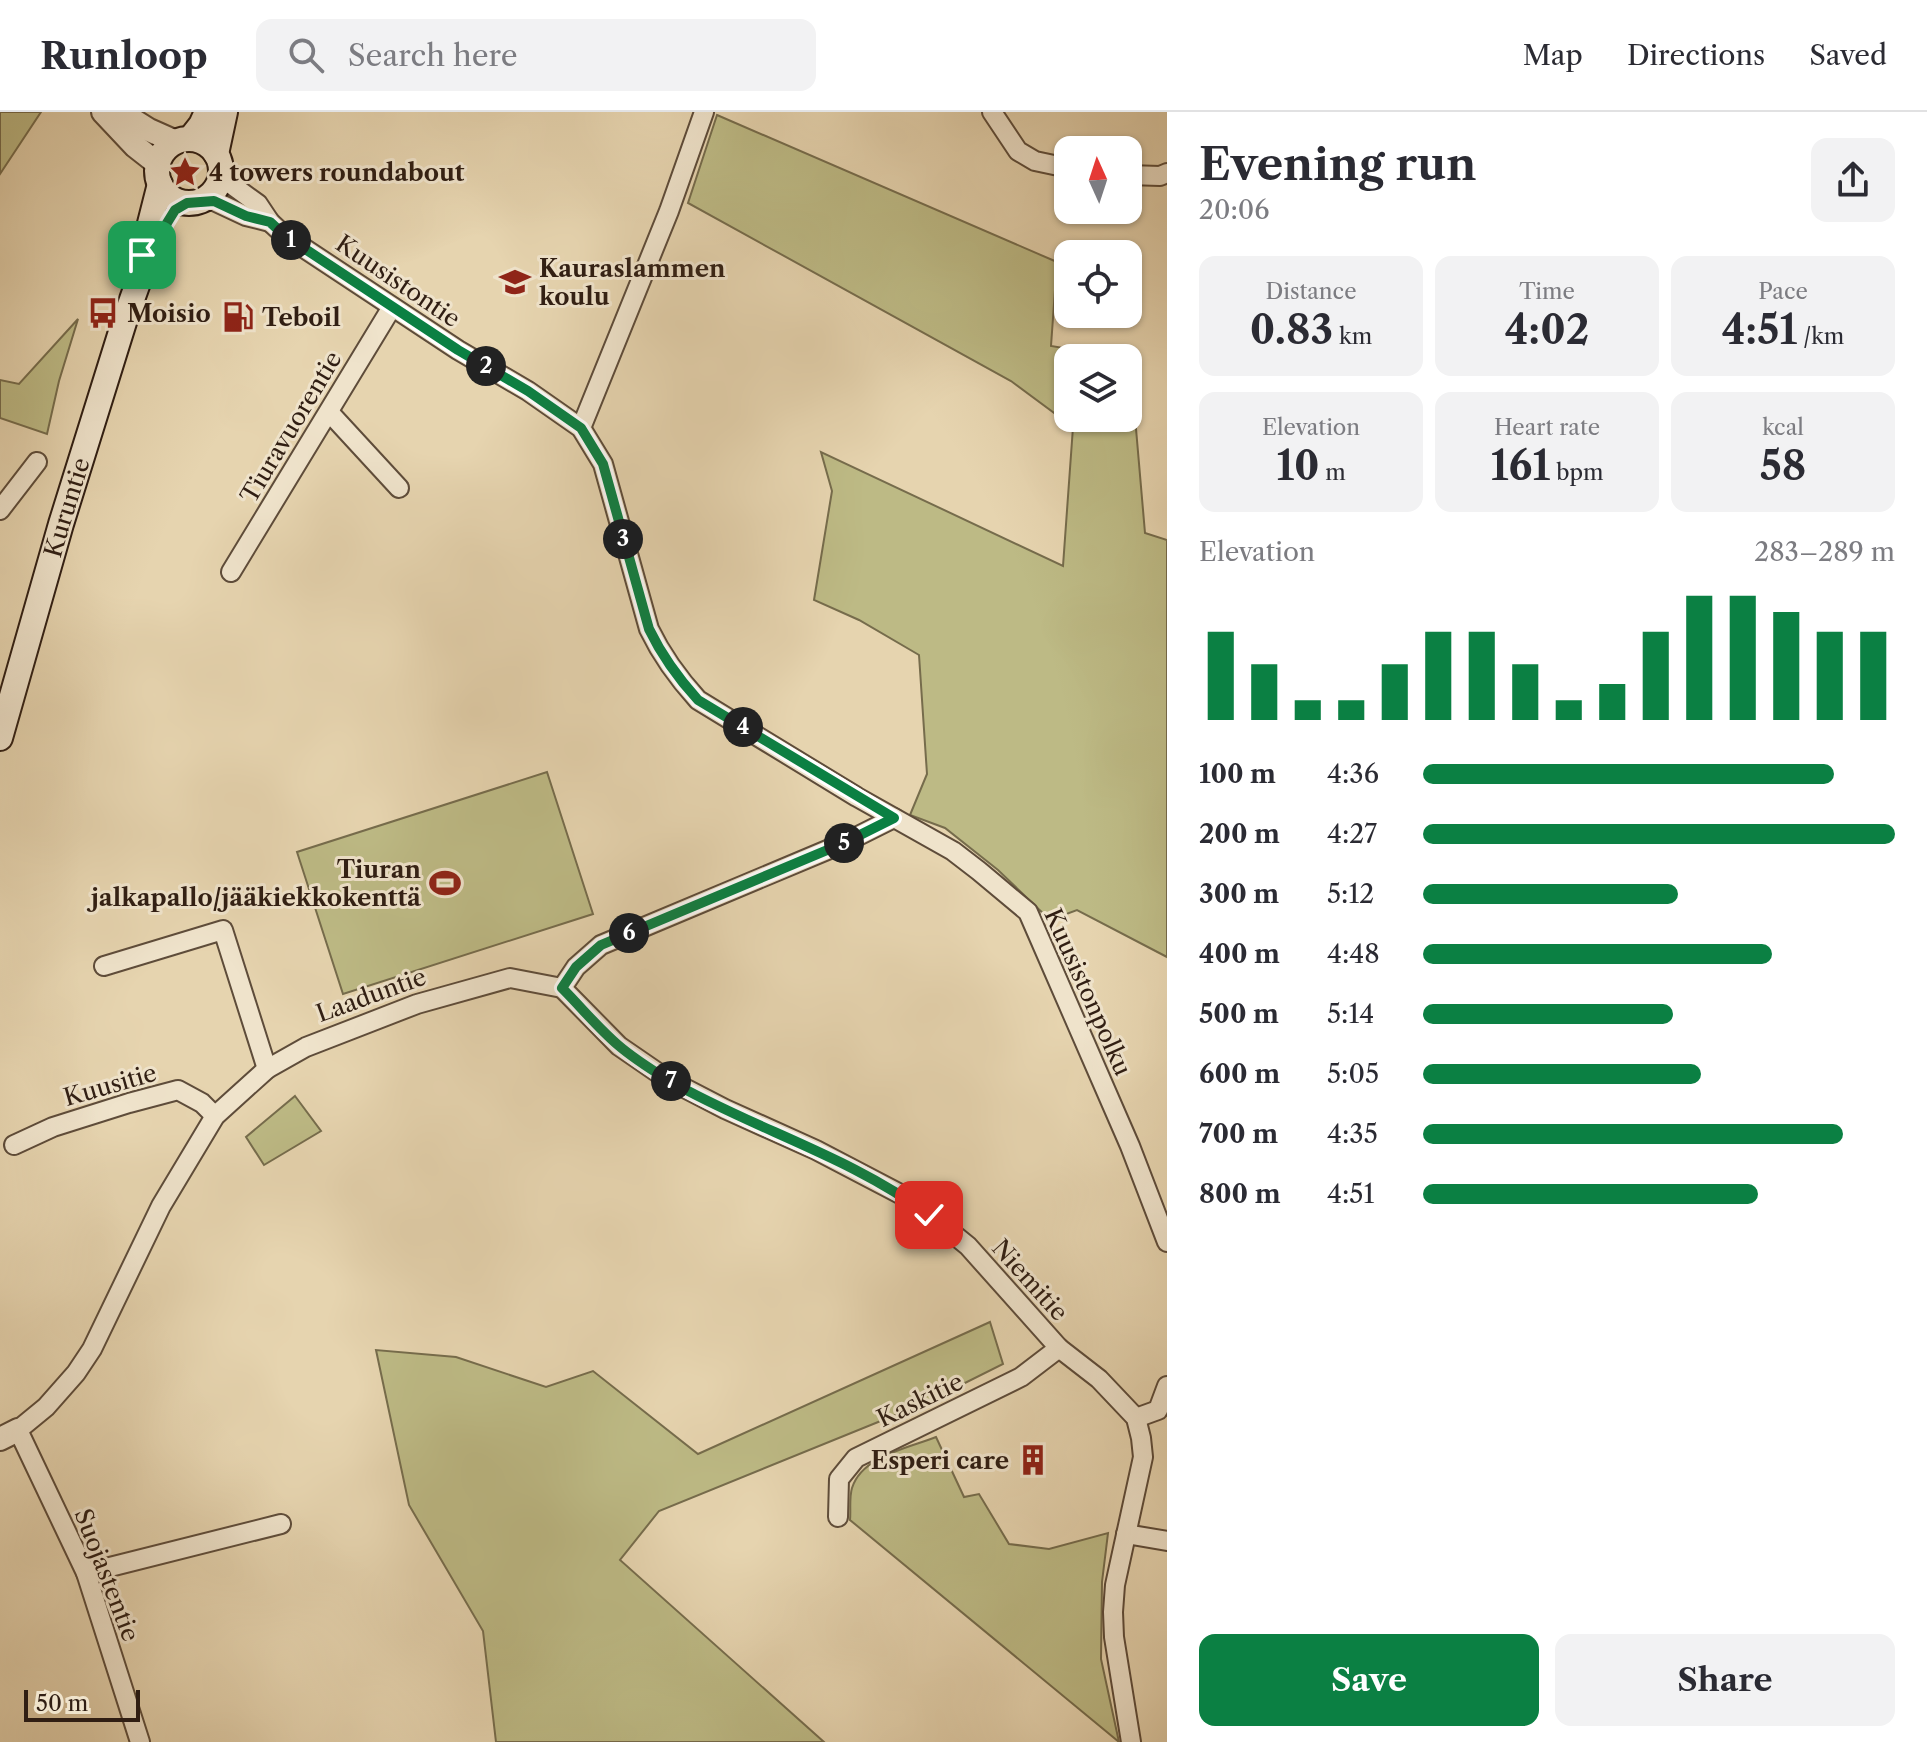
<!DOCTYPE html>
<meta charset="utf-8">
<style>
:root{--surface:#fff;--page:#f2f2f3;--text:#2b2b33;--muted:#7c7c81;--line:#e1e1e2;--accent:#0b8043}
body{margin:0;font-family:"Libre Caslon Text",serif;background:var(--page);color:var(--text);height:100vh;display:flex;flex-direction:column;font-size:30px;white-space:nowrap}
*{box-sizing:border-box;margin:0}
p{font-size:26px;color:var(--muted)}
.icon{flex:none;width:44px;height:44px;fill:none;stroke:currentColor;stroke-width:2;stroke-linecap:round;stroke-linejoin:round}
.map{position:relative;flex:1;overflow:hidden}
.details{display:flex;flex-direction:column;background:var(--surface);width:760px}
.details>*{flex:none}
.needle{width:52px;rotate:357deg}
.fabs{position:absolute;left:1054px;top:24px;display:grid;gap:16px}
.fabs a{display:grid;place-items:center;width:88px;height:88px;border-radius:16px;background:var(--surface);box-shadow:0 2px 6px #0004;font-size:40px}
.scale{position:absolute;left:24px;bottom:20px;width:116px;box-sizing:border-box;padding-left:8px;border:4px solid #301e13;border-top:0;font-size:22px;line-height:28px;white-space:nowrap;color:#301e13;-webkit-text-stroke:6px #efe3cb;paint-order:stroke}
.pin{position:absolute;display:grid;place-items:center;width:68px;height:68px;color:#fff;margin:-34px;border-radius:16px;box-shadow:0 4px 12px #0006}
.km{position:absolute;width:40px;height:40px;margin:-20px;border-radius:50%;background:#222;color:#fff;font-size:22px;line-height:40px;text-align:center}
.round{display:grid;place-items:center;flex:none;width:84px;height:84px;border-radius:16px;background:var(--page)}
.summary{display:flex;align-items:center;justify-content:space-between;height:136px;padding:0 32px}
h1{font-size:44px;font-weight:700;line-height:60px}
.metrics{display:grid;grid-template-columns:repeat(3,1fr);gap:12px;height:136px;padding:8px 32px}
.metrics div{display:grid;align-content:center;border-radius:16px;background:var(--page);text-align:center}
.metrics b{font-size:40px;font-weight:700}
.metrics small{font-size:22px;font-weight:400}
.metrics p{font-size:22px}
.chart{height:224px;padding:16px 32px}
.chart p{display:flex;justify-content:space-between}
.chart svg{width:100%;height:144px;margin-top:8px;stroke:var(--accent);stroke-width:6}
.button{display:flex;gap:16px;margin-top:auto;padding:16px 32px}
.button a{flex:1;height:92px;border-radius:16px;background:var(--accent);color:#fff;font-size:32px;font-weight:700;line-height:92px;text-align:center}
.button a+a{background:var(--page);color:var(--text)}
ul{padding:0 32px;list-style:none;font-size:26px}
li{display:grid;grid-template-columns:128px 96px 1fr;align-items:center;height:60px}
li i{height:20px;border-radius:10px;background:var(--accent)}
header{display:flex;align-items:center;gap:48px;box-sizing:border-box;height:112px;padding:0 40px;background:var(--surface);border-bottom:2px solid var(--line)}
header strong{font-size:38px}
nav{display:flex;gap:44px;margin-inline-start:auto;font-size:28px}
.search{width:560px;height:72px;background:var(--page);display:flex;align-items:center;gap:20px;box-sizing:border-box;padding:0 28px;border-radius:16px;color:var(--muted);font-size:30px}
main{display:flex;flex:1;min-height:0}
.map>svg:first-child{display:block}
</style>
<header>
<strong>Runloop</strong>
<div class="search"><svg class="icon" aria-label="search" viewBox="0 0 24 24"><circle cx="10" cy="10" r="6"/><path d="M15 15l6 6"/></svg>Search here</div>
<nav><a>Map</a><a>Directions</a><a>Saved</a></nav>
</header>
<main>
<div class="map">
<svg width="1167" height="1630" viewBox="0 0 1167 1630">
<rect width="100%" height="100%" fill="#e6d4af"/>
<filter id="stains"><feTurbulence type="fractalNoise" baseFrequency=".0025" numOctaves="4"/><feColorMatrix values="0 0 0 0 .2 0 0 0 0 .09 0 0 0 0 .02 0 0 0 .5 -.17"/></filter>
<radialGradient id="worn" r=".72"><stop offset=".6" stop-color="#630" stop-opacity="0"/><stop offset="1" stop-color="#630" stop-opacity=".3"/></radialGradient>
<g fill="#bdba85" stroke="#766c4c" stroke-width="2">
<path d="M0 0H41L0 62Z"/>
<path d="M717 3 1057 150 1051 234 1123 246H1068V306H1128V247H1130L1145 421 1167 428V845L1077 798 1050 808 998 758 945 716 910 703 927 662 919 543 859 508 814 488 832 379 821 340 1063 454 1073 315 1011 269 688 91Z"/>
<path d="M78 207 59 269 47 322 0 306V268L19 272Z"/>
<path d="M547 660 593 802 343 882 297 740Z"/>
<path d="M295 984 321 1019 264 1053 246 1025Z"/>
<path d="M990 1210 1003 1252 925 1291 659 1399 620 1448 824 1630H496L483 1519 409 1393 376 1238 456 1245 546 1275 593 1259 698 1342Z"/>
<path d="M936 1325 964 1385 979 1382 1009 1432 1049 1437 1108 1421 1102 1470 1101 1547 1119 1630 850 1408C851 1399 849 1386 852 1376 862 1344 908 1336 936 1325Z"/>
</g>
<g fill="none" stroke-linecap="round" stroke-linejoin="round">
<defs>
<g id="minor">
<path d="M992 0 1018 39 1035 49 1068 56"/>
<path d="M1128 63 1160 64 1167 61"/>
<path d="M221 65 258 92 270 110 284 123 458 238 528 279 581 316 603 352 649 517C662 544 678 566 698 588L857 685 953 739 979 759 1028 800 1130 1034 1167 1130"/>
<path d="M201 89H214L246 104 270 110"/>
<path d="M329 300 399 376"/>
<path d="M581 316 669 99 704 0"/>
<path d="M0 398 37 350"/>
<path d="M231 460 392 195"/>
<path d="M104 854 223 818 267 957"/>
<path d="M562 876 619 934 667 967 725 997 816 1038 904 1084 936 1108 968 1134 1059 1236 1099 1267 1136 1306 1141 1326 1143 1345 1115 1473 1113 1500 1114 1525 1131 1630"/>
<path d="M14 1033 53 1015 129 991 178 978 202 991 215 1004"/>
<path d="M1136 1306 1158 1298 1167 1274"/>
<path d="M838 1405 839 1367 856 1346 1021 1265 1059 1236"/>
<path d="M1126 1422 1167 1429"/>
<path d="M86 1461 281 1412"/>
<path d="M140 1630 86 1461 18 1318 46 1295 76 1261 92 1237 161 1094 215 1004 267 957 306 935 417 892 510 866 562 876 576 855 601 833 844 731 894 706"/>
</g>
<g id="tertiary">
<path d="M103 0 135 34 158 52"/>
<path d="M114 0 125 3 149 18 176 30"/>
<path d="M0 1327 18 1318"/>
</g>
<g id="secondary">
<path d="M190 27 201 13 207 0"/>
<circle cx="189" cy="59" r="32"/>
<path d="M216 42 225 0"/>
<path id="s1" d="M0 626 61 412 125 207 139 168 142 143 160 72"/>
</g>
</defs>
<use href="#minor" stroke="#5e4c3a" stroke-width="22"/>
<use href="#tertiary" stroke="#5e4c3a" stroke-width="26"/>
<use href="#secondary" stroke="#301e13" stroke-width="28"/>
<use href="#minor" stroke="#efe3cb" stroke-width="18"/>
<use href="#tertiary" stroke="#efe3cb" stroke-width="22"/>
<use href="#secondary" stroke="#efe3cb" stroke-width="24"/>
</g>
<g fill="none" stroke-linecap="round" stroke-linejoin="round">
<defs>
<path id="route" d="M142 143 139 168 154 145 167 111 175 98 187 91 214 89 246 104 270 110 284 123 458 238 528 279 581 316 603 352 649 517C662 544 678 566 698 588L894 706 844 731 601 833 576 855 562 876C581 895 598 916 618 933 633 946 652 958 668 968 753 1017 850 1044 929 1103"/>
</defs>
<use href="#route" stroke="#fff" stroke-width="16"/>
<use href="#route" stroke="#0b8043" stroke-width="10"/>
</g>
<defs>
<symbol id="sight-bare" viewBox="-9 -9 18 18"><path d="M0-6L1.8-2.2L6-1.7L2.9 1.2L3.7 5.4L0 3.3L-3.7 5.4L-2.9 1.2L-6-1.7L-1.8-2.2Z" fill="#8f2418" stroke="#efe3cb" stroke-width="2.5" paint-order="stroke"/></symbol>
<symbol id="school-bare" viewBox="-9 -9 18 18"><path d="M0-5L7-2L0 1L-7-2ZM-4 1L0 2.5L4 1V4Q0 6-4 4Z" fill="#8f2418" stroke="#efe3cb" stroke-width="2.5" paint-order="stroke"/></symbol>
<symbol id="bus-bare" viewBox="-9 -9 18 18"><path d="M-5-6H5V4H4V6H2V4H-2V6H-4V4H-5ZM-3.5-4V0h7V-4ZM-3.5 1.2v1.5H-2V1.2ZM2 1.2v1.5H3.5V1.2Z" fill="#8f2418" stroke="#efe3cb" stroke-width="2.5" paint-order="stroke"/></symbol>
<symbol id="fuel-bare" viewBox="-9 -9 18 18"><path d="M-5.5-6h7V0h2V4h1.3V-2.5L3-4.5l.8-.8L6-3V5H2.5V1h-1V6h-7ZM-4.2-4.7v3.2H.2V-4.7Z" fill="#8f2418" stroke="#efe3cb" stroke-width="2.5" paint-order="stroke"/></symbol>
<symbol id="stadium-bare" viewBox="-9 -9 18 18"><path d="M0-5a6.5 5 0 1 0 0 10a6.5 5 0 1 0 0-10ZM-3.5-1.8h7v3.6h-7Z" fill="#8f2418" stroke="#efe3cb" stroke-width="2.5" paint-order="stroke"/></symbol>
<symbol id="building-bare" viewBox="-9 -9 18 18"><path d="M-4-6H4V6H1V3H-1V6H-4ZM-2.5-4.3h1.7v1.8h-1.7ZM.8-4.3h1.7v1.8H.8ZM-2.5-1h1.7V.8h-1.7ZM.8-1h1.7V.8H.8Z" fill="#8f2418" stroke="#efe3cb" stroke-width="2.5" paint-order="stroke"/></symbol>
</defs>
<g fill-rule="evenodd">
<use href="#sight-bare" x="163" y="38" width="44" height="44"/>
<use href="#school-bare" x="493" y="148" width="44" height="44"/>
<use href="#bus-bare" x="81" y="179" width="44" height="44"/>
<use href="#fuel-bare" x="216" y="183" width="44" height="44"/>
<use href="#stadium-bare" x="423" y="749" width="44" height="44"/>
<use href="#building-bare" x="1011" y="1326" width="44" height="44"/>
</g>
<g text-anchor="middle" dominant-baseline="central" stroke-width="6" stroke-linejoin="round" paint-order="stroke">
<g font-size="24" font-weight="bold" fill="#301e13" stroke="#efe3cb" text-anchor="start">
<text x="209" y="60">4 towers roundabout</text>
<text x="539" y="156">Kauraslammen<tspan x="539" dy="28">koulu</tspan></text>
<text x="127" y="201">Moisio</text>
<text x="262" y="205">Teboil</text>
<text x="421" y="757" text-anchor="end">Tiuran<tspan x="421" dy="28">jalkapallo/jääkiekkokenttä</tspan></text>
<text x="1009" y="1348" text-anchor="end">Esperi care</text>
</g>
<g font-size="24" fill="#301e13" stroke="#efe3cb">
<text transform="translate(398 169) rotate(34)">Kuusistontie</text>
<text transform="translate(291 315) rotate(-59)">Tiuravuorentie</text>
<text stroke="none"><textPath href="#s1" startOffset="240">Kuruntie</textPath></text>
<text transform="translate(1088 880) rotate(66)">Kuusistonpolku</text>
<text transform="translate(371 883) rotate(-20)">Laaduntie</text>
<text transform="translate(110 973) rotate(-16)">Kuusitie</text>
<text transform="translate(1030 1168) rotate(48)">Niemitie</text>
<text transform="translate(920 1288) rotate(-26)">Kaskitie</text>
<text transform="translate(107 1463) rotate(69)">Suojastentie</text>
</g>
</g>
<rect width="100%" height="100%" filter="url(#stains)"/>
<rect width="100%" height="100%" fill="url(#worn)"/>
</svg>
<div class="fabs">
<a><svg class="needle" viewBox="-14 -14 28 28"><path d="M0-13l5 13h-10z" fill="#e53935"/><path d="M0 13l5-13h-10z" fill="#7c7c81"/></svg></a>
<a><svg class="icon" aria-label="locate" viewBox="0 0 24 24"><circle cx="12" cy="12" r="6"/><path d="M12 2v4M12 18v4M2 12h4M18 12h4"/></svg></a>
<a><svg class="icon" aria-label="layers" viewBox="0 0 24 24"><path d="M12 4l9 5-9 5-9-5zM3 14l9 5 9-5"/></svg></a>
</div>
<div class="scale">50 m</div>
<div class="pin" style="left:142px;top:143px;background:#1e9e55"><svg class="icon" aria-label="arrive" viewBox="0 0 24 24"><path d="M6 21V4h12l-3 4 3 4H6"/></svg></div>
<div class="pin" style="left:929px;top:1103px;background:#d93025"><svg class="icon" aria-label="check" viewBox="0 0 24 24"><path d="M5 12l5 5 9-10"/></svg></div>
<b class="km" style="left:291px;top:128px">1</b>
<b class="km" style="left:486px;top:254px">2</b>
<b class="km" style="left:623px;top:427px">3</b>
<b class="km" style="left:743px;top:615px">4</b>
<b class="km" style="left:844px;top:731px">5</b>
<b class="km" style="left:629px;top:821px">6</b>
<b class="km" style="left:671px;top:969px">7</b>
</div>
<section class="details">
<div class="summary"><div><h1>Evening run</h1><p>20:06</p></div><a class="round"><svg class="icon" aria-label="share" viewBox="0 0 24 24"><path d="M12 15V3M7 8l5-5 5 5M5 13v7h14v-7"/></svg></a></div>
<div class="metrics">
<div><p>Distance</p><b>0.83<small> km</small></b></div>
<div><p>Time</p><b>4:02</b></div>
<div><p>Pace</p><b>4:51<small> /km</small></b></div>
</div>
<div class="metrics">
<div><p>Elevation</p><b>10<small> m</small></b></div>
<div><p>Heart rate</p><b>161<small> bpm</small></b></div>
<div><p>kcal</p><b>58</b></div>
</div>
<div class="chart"><p><span>Elevation</span>283–289 m</p>
<svg viewBox="0 0 160 44" preserveAspectRatio="none"><path d="M5 44V17M15 44V27M25 44V38M35 44V38M45 44V27M55 44V17M65 44V17M75 44V27M85 44V38M95 44V33M105 44V17M115 44V6M125 44V6M135 44V11M145 44V17M155 44V17"/></svg>
</div>
<ul>
<li><b>100 m</b>4:36<i style="width:87%"></i></li>
<li><b>200 m</b>4:27<i style="width:100%"></i></li>
<li><b>300 m</b>5:12<i style="width:54%"></i></li>
<li><b>400 m</b>4:48<i style="width:74%"></i></li>
<li><b>500 m</b>5:14<i style="width:53%"></i></li>
<li><b>600 m</b>5:05<i style="width:59%"></i></li>
<li><b>700 m</b>4:35<i style="width:89%"></i></li>
<li><b>800 m</b>4:51<i style="width:71%"></i></li>
</ul>
<div class="button"><a>Save</a><a>Share</a></div>
</section>
</main>
